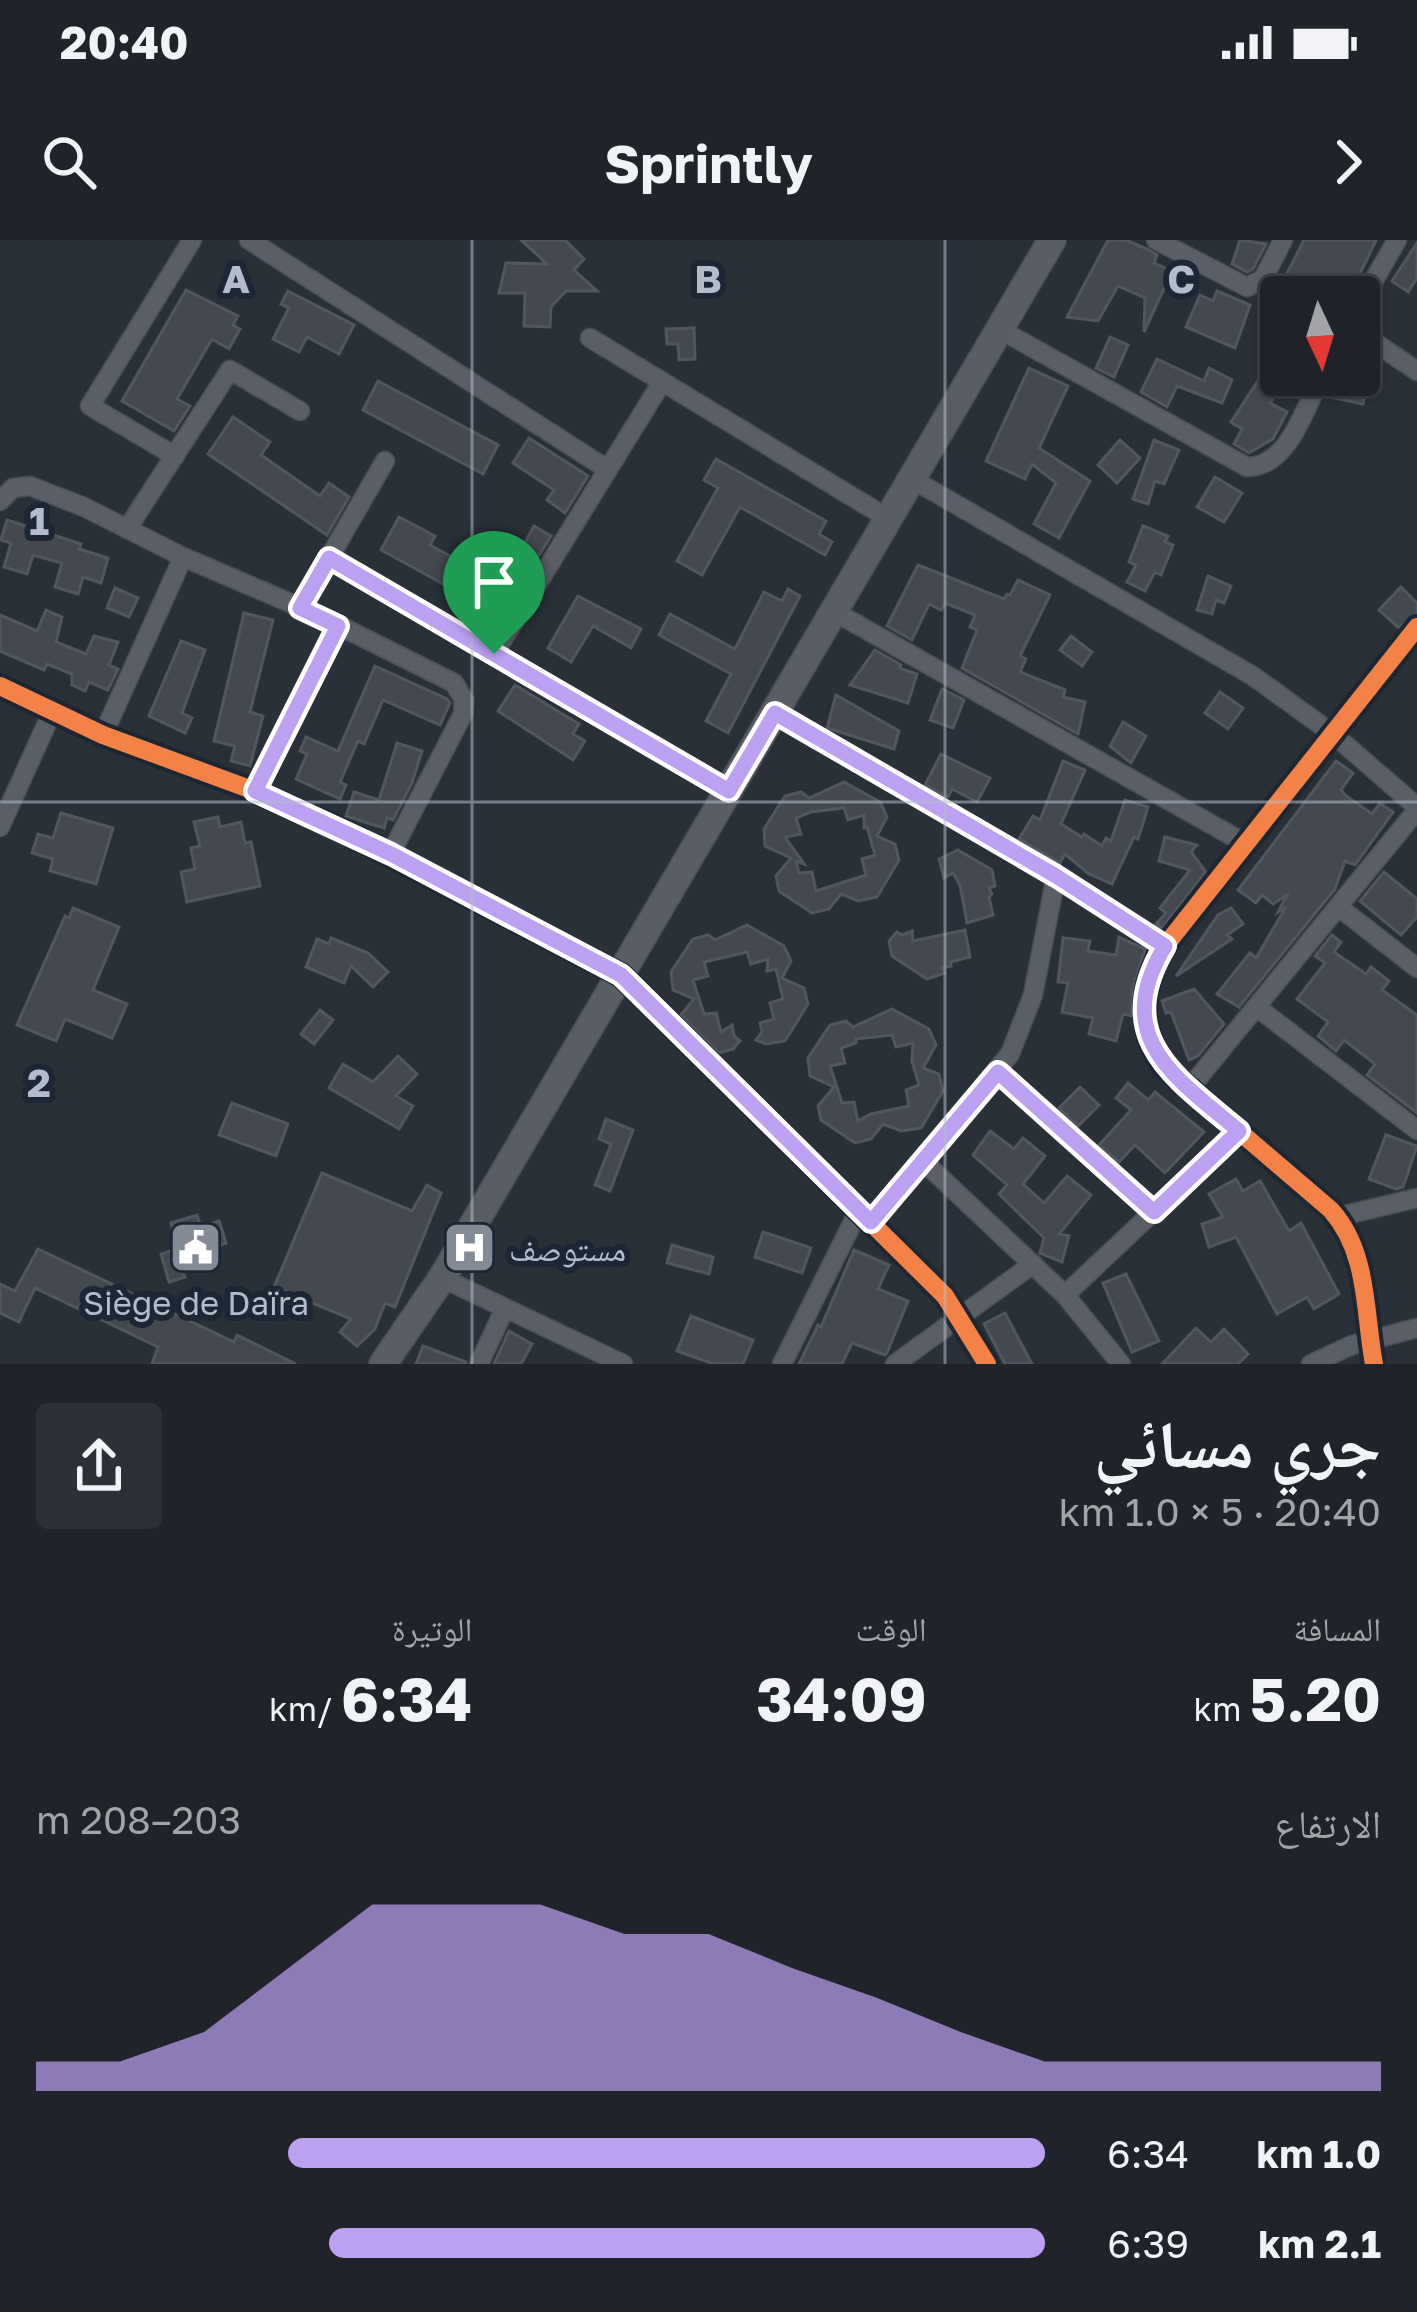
<!DOCTYPE html>
<html lang="ar">
<meta charset="utf-8">
<style>
:root{--surface:#20242a;--page:#2d3036;--text:#f1f3f6;--muted:#a2a4a8;--line:#3d4147;--accent:#bca0f2}
body{margin:0;font-family:"Golos Text","Noto Naskh Arabic",sans-serif;background:var(--page);color:var(--text);direction:rtl;height:100vh;display:flex;flex-direction:column;font-size:45px;white-space:nowrap}
*{box-sizing:border-box;margin:0}
p{font-size:39px;color:var(--muted)}
.icon{flex:none;width:66px;height:66px;fill:none;stroke:currentColor;stroke-width:2;stroke-linecap:round;stroke-linejoin:round}
.map{position:relative;height:1124px;overflow:hidden;direction:ltr}
.drawer{display:flex;flex-direction:column;background:var(--surface);flex:1}
.drawer>*{flex:none}
.needle{width:78px;rotate:176deg}
.controls{position:absolute;left:1260px;top:36px;display:grid;gap:24px}
.controls a{display:grid;place-items:center;width:120px;height:120px;border-radius:12px;background:var(--surface);box-shadow:0 3px 9px #0004,0 0 0 3px var(--line);font-size:60px}
.pin{position:absolute;display:grid;place-items:center;width:102px;height:102px;color:#fff;margin:-123px -51px;border-radius:50% 50% 50% 0;rotate:-45deg;box-shadow:0 0 12px #0007}
.pin .icon{rotate:45deg}
.round{display:grid;place-items:center;flex:none;width:126px;height:126px;border-radius:12px;background:var(--page)}
.summary{display:flex;align-items:center;justify-content:space-between;height:204px;padding:0 36px}
h1{font-size:66px;font-weight:700;line-height:90px}
.figures{display:grid;grid-template-columns:repeat(3,1fr);gap:18px;height:204px;padding:12px 36px}
.figures div{display:grid;align-content:center}
.figures b{font-size:60px;font-weight:700}
.figures small{font-size:33px;font-weight:400}
.figures p{font-size:33px}
.chart{height:336px;padding:24px 36px}
.chart p{display:flex;justify-content:space-between}
.chart svg{width:100%;height:216px;margin-top:12px;fill:var(--accent);opacity:.7}
ul{padding:0 36px;list-style:none;font-size:39px}
li{display:grid;grid-template-columns:192px 144px 1fr;align-items:center;height:90px}
li i{height:30px;border-radius:15px;background:var(--accent)}
.status{display:flex;justify-content:space-between;align-items:center;height:84px;padding:0 60px;background:var(--surface);direction:ltr}
.status svg{height:33px;fill:currentColor}
header{display:flex;justify-content:space-between;align-items:center;height:156px;padding:0 36px;background:var(--surface);font-size:54px;font-weight:700}
.map>svg:first-child{display:block}
</style>
<div class="status"><b>20:40</b><svg viewBox="0 0 49 12"><path d="M0 12V9h3v3zM5 12V6h3v6zM10 12V3h3v9zM15 12V0h3v12zM26 1h20v11H26zM47 4h2v5h-2z"/></svg></div>
<header><svg class="icon" aria-label="forward" viewBox="0 0 24 24"><path d="M9 5l7 7-7 7"/></svg>Sprintly<svg class="icon" aria-label="search" viewBox="0 0 24 24"><circle cx="10" cy="10" r="6"/><path d="M15 15l6 6"/></svg></header>
<div class="map">
<svg width="1417" height="1124" viewBox="0 0 1417 1124">
<rect width="100%" height="100%" fill="#2a3038"/>
<g fill="#444950" stroke="#52575f" stroke-width="3" fill-rule="evenodd">
<path d="M521 0H565L584 19 574 30 597 51H566L551 67 550 87 524 86 525 53H499L506 23 547 24Z"/>
<path d="M1108 0H1126L1147 9 1157 15 1154 23 1172 31 1144 92 1145 58 1118 46 1098 81 1067 77Z"/>
<path d="M1240 0 1266 4 1253 29 1247 32 1232 24Z"/>
<path d="M1304 0H1376L1349 57H1275Z"/>
<path d="M1417 3V38L1408 52 1392 41Z"/>
<path d="M186 50 238 76 233 85 240 89 229 109 212 99 177 159 190 166 174 191 122 161Z"/>
<path d="M288 51 354 85 339 114 307 97 299 112 273 99 289 68 281 64Z"/>
<path d="M1217 51 1250 65 1235 108 1186 87 1200 55 1213 61Z"/>
<path d="M694 88 695 119 679 120 678 104H667L666 89Z"/>
<path d="M1110 97 1128 105 1114 137 1096 128Z"/>
<path d="M1157 119 1204 141 1209 128 1232 140 1222 163 1177 146 1167 167 1141 152Z"/>
<path d="M1029 128 1068 146 1039 208 1090 241 1059 298 1034 284 1056 243 1032 224 1025 239 986 221Z"/>
<path d="M1265 130 1284 142 1270 163 1287 172 1273 199 1249 213 1234 204 1242 189 1231 182Z"/>
<path d="M1339 135H1369L1363 164 1335 158Z"/>
<path d="M378 141 498 205 483 234 363 170Z"/>
<path d="M233 177 270 202 261 215 320 256 329 243 349 257 327 295 208 214Z"/>
<path d="M529 198 588 236 565 273 547 260 554 250 513 223Z"/>
<path d="M1120 200 1140 218 1117 243 1098 225Z"/>
<path d="M1154 200 1179 210 1164 244 1155 241 1148 264 1133 259Z"/>
<path d="M716 219 826 281 819 294 832 302 825 315 740 267 702 335 677 321 718 248 704 240Z"/>
<path d="M1215 237 1242 253 1224 282 1197 267Z"/>
<path d="M399 277 435 296 430 305 502 344 534 286 551 296 498 381 475 369 478 363 381 310Z"/>
<path d="M7 280 81 304 79 309 108 318 101 343 83 337 78 354 55 347 62 323 33 315 27 334 4 327 11 303 1 300Z"/>
<path d="M1143 286 1168 296 1165 302 1173 305 1161 335 1155 332 1145 351 1127 342 1136 325 1129 322Z"/>
<path d="M918 325 1004 359 1007 354 1010 355 1018 340 1050 355 1020 416 1026 419 1020 432 1065 450 1063 457 1085 462 1078 494 962 428 977 390 970 387 975 375 945 363 941 370 929 364 912 400 887 386Z"/>
<path d="M1208 336 1231 346 1224 363 1216 360 1212 374 1197 370Z"/>
<path d="M1401 347 1417 363V374L1399 388 1379 370Z"/>
<path d="M115 348 138 358 129 377 107 368Z"/>
<path d="M788 349 800 356 728 493 706 481 731 434 659 395 670 374 735 409 764 352 782 361Z"/>
<path d="M578 356 641 389 631 408 593 386 571 422 548 408Z"/>
<path d="M46 370 62 377 56 402 86 414 94 396 118 402 109 425 118 429 108 450 89 442 85 451 72 445V434L47 424 44 430 0 411V375L37 391Z"/>
<path d="M244 373 273 380 250 472 263 476 250 526 231 521 235 506 214 501Z"/>
<path d="M1071 396 1092 412 1082 426 1060 410Z"/>
<path d="M181 401 205 410 182 473 192 478 185 493 149 476Z"/>
<path d="M875 410 901 425 899 428 917 434 908 463 850 445Z"/>
<path d="M375 426 447 459 450 463 440 485 383 460 364 504 358 501 340 542 346 545 340 559 296 539 307 514 300 511 306 497 338 511Z"/>
<path d="M515 445 579 484 573 494 585 501 573 520 498 471Z"/>
<path d="M942 449 964 460 953 488 930 480Z"/>
<path d="M1220 452 1243 468 1228 489 1205 473Z"/>
<path d="M836 455 899 491 894 509 827 488Z"/>
<path d="M1123 482 1146 496 1131 523 1110 506Z"/>
<path d="M397 503 422 511 412 543 393 580 387 578 384 588 346 576 354 552 379 560Z"/>
<path d="M941 514 990 538 977 562 952 549 948 557 925 545Z"/>
<path d="M1063 521 1085 530 1061 584 1082 597 1084 594 1102 606 1106 598 1111 601 1125 560 1148 567 1138 599 1134 597 1112 644 1089 634 1065 614 1060 623 1019 599 1033 576 1040 580Z"/>
<path d="M1336 521 1353 533 1341 550 1345 555 1372 574 1380 563 1393 572 1355 625 1345 621 1335 649 1239 767 1217 754 1250 713 1256 718 1286 667 1278 672 1287 655 1273 664 1262 655 1256 663 1238 650Z"/>
<path d="M844 542 880 562 887 577 877 596 895 604 899 620 877 657 858 661 841 654 829 669 812 673 779 651 776 636 791 618 765 606 764 589 785 556 801 552 809 558ZM844 568 848 580 864 575V588L867 587 875 615 862 619 866 635 816 651 812 632 799 633 796 621 804 624 785 597 801 594 796 578 811 572Z"/>
<path d="M61 573 113 588 96 644 50 631 53 619 32 613 38 594 53 598Z"/>
<path d="M218 577 220 587 241 582 245 603 251 602 260 646 187 662 181 632 195 629 191 608 200 606 194 582Z"/>
<path d="M1165 597 1197 605 1191 612 1206 632 1162 688 1156 684 1166 673 1160 668 1190 630 1159 621Z"/>
<path d="M958 610 992 630 995 646 989 648 992 654 989 657 993 675 967 683 960 645 953 633 944 638 939 619Z"/>
<path d="M1384 632 1417 659V677L1401 695 1360 661Z"/>
<path d="M73 668 119 687 93 750 127 764 112 798 65 779 56 801 17 785 65 676 69 678Z"/>
<path d="M1231 668 1243 684 1227 695 1232 699 1176 736 1218 675Z"/>
<path d="M747 685 784 706 791 721 782 738 804 748 808 764 785 801 766 804 756 800 762 792 760 783 774 779 770 763 783 759 776 729 767 731 768 719 751 724 747 712 704 722 708 736 693 740 704 774 716 773 721 792 732 785 734 796 740 801 733 809 719 813 681 775 694 759 673 750 671 732 693 699 708 695 715 700Z"/>
<path d="M965 690 970 717 950 722 951 726 942 728 945 733 927 739 892 716 889 701 897 692 902 695 912 691 913 701Z"/>
<path d="M1332 695 1341 702 1334 712 1366 734 1371 727 1389 741 1382 750 1417 775V873L1367 835 1375 824 1344 800 1336 811 1318 796 1328 782 1297 759 1325 723 1315 716Z"/>
<path d="M1119 697 1145 709 1133 748 1132 776 1123 774 1116 801 1089 794 1093 778 1062 772 1068 743 1058 742 1063 698 1090 701 1088 711 1116 715Z"/>
<path d="M331 698 368 713 388 732 373 747 351 726 344 743 306 727 317 699 329 704Z"/>
<path d="M1194 749 1224 784 1198 816 1189 820 1171 772 1166 773 1162 761Z"/>
<path d="M892 769 929 789 936 805 923 828 939 834 943 851 921 888 901 891 883 884 871 899 855 903 821 880 818 866 834 847 810 836 808 818 830 785 846 781 853 787ZM892 795 896 807 913 803 912 821 919 845 906 850 909 866 871 874 858 881 854 862 842 863 830 826 845 823 841 808 856 803V799Z"/>
<path d="M320 770 333 780 314 804 301 794Z"/>
<path d="M398 816 417 834 396 856 413 866 399 889 329 848 343 824 373 842Z"/>
<path d="M1128 843 1148 860 1155 852 1204 892 1165 933 1135 905 1119 922 1099 905 1131 870 1116 858Z"/>
<path d="M1080 847 1099 865 1078 886 1059 868Z"/>
<path d="M232 863 288 884 276 916 219 895Z"/>
<path d="M606 879 633 890 610 951 595 945 611 904 599 899Z"/>
<path d="M990 891 1014 909 1023 898 1045 916 1023 944 1044 963 1067 936 1091 955 1059 994 1069 996 1062 1022 1040 1013 1044 998 999 954 1007 945 973 915Z"/>
<path d="M1386 895 1417 906 1403 947 1396 949 1369 939Z"/>
<path d="M322 933 412 971 427 945 441 953 395 1067 385 1063 375 1089 357 1106 340 1092 351 1079 274 1047Z"/>
<path d="M1236 939 1243 951 1260 941 1289 991 1301 983 1339 1054 1314 1069 1307 1057 1277 1074 1236 997 1209 1007 1202 984 1223 977 1209 954Z"/>
<path d="M197 975 201 987 219 981 226 1003 214 1007 219 1021 183 1032 185 1037 169 1042 161 1014 178 1009 171 983Z"/>
<path d="M763 992 811 1008 802 1033 755 1017Z"/>
<path d="M672 1005 713 1017 709 1034 667 1023Z"/>
<path d="M38 1009 234 1102 237 1095 296 1124H152L158 1107 35 1048 19 1082 0 1073V1044L15 1051Z"/>
<path d="M854 1010 889 1025 878 1049 908 1061 887 1113 885 1115 852 1103 842 1124H799L818 1085 821 1087Z"/>
<path d="M1126 1034 1159 1101 1132 1112 1103 1043Z"/>
<path d="M1005 1073 1032 1124H1005L984 1084Z"/>
<path d="M691 1076 753 1100 743 1124H714L677 1111Z"/>
<path d="M1196 1088 1211 1102 1224 1089 1248 1114 1238 1124H1162Z"/>
<path d="M509 1091 532 1104 521 1124H494Z"/>
<path d="M423 1106 466 1122V1124H416Z"/>
</g>
<g fill="none" stroke-linecap="round" stroke-linejoin="round">
<defs>
<g id="street">
<path d="M249 0 607 229"/>
<path d="M1156 0 1247 47 1263 39 1283 0"/>
<path d="M1359 66 1397 0"/>
<path d="M999 89 1247 227C1289 227 1305 167 1322 135"/>
<path d="M1359 92 1417 131"/>
<path d="M590 98 889 279"/>
<path d="M175 216 90 166 192 0"/>
<path d="M912 239 1253 436 1333 494 1417 567"/>
<path d="M0 261 13 248 30 246 84 267 183 317 316 374 454 443 464 460 463 474 391 613"/>
<path d="M127 289 230 130 300 171"/>
<path d="M329 318 729 551"/>
<path d="M300 368 385 221"/>
<path d="M835 372 1248 605"/>
<path d="M494 414 662 142"/>
<path d="M0 446 103 495 255 551 329 584 621 735 945 1056 987 1124"/>
<path d="M775 473 1056 636 1165 706"/>
<path d="M103 495 183 317"/>
<path d="M255 551 338 385"/>
<path d="M0 587 53 470"/>
<path d="M1340 668 1417 728"/>
<path d="M1258 768 1417 890"/>
<path d="M998 832 1154 972"/>
<path d="M1189 849 1417 570"/>
<path d="M923 921 1065 1055 1121 1124"/>
<path d="M1337 977 1417 958"/>
<path d="M871 982 1010 814 1033 755 1056 636"/>
<path d="M442 1038 623 1124"/>
<path d="M1065 1055 1239 891"/>
<path d="M479 1124 505 1068"/>
<path d="M782 1124 859 970"/>
<path d="M895 1124 1033 1024"/>
<path d="M1311 1124 1352 1105 1417 1088"/>
<path d="M1374 1124C1364 1071 1369 1013 1331 970L1164 827C1137 787 1140 746 1165 706L1417 387"/>
</g>
<path id="secondary" d="M383 1124 442 1038 1052 0"/>
</defs>
<use href="#street" stroke="#484c53" stroke-width="21"/>
<use href="#secondary" stroke="#484c53" stroke-width="30"/>
<use href="#street" stroke="#5a5e66" stroke-width="18"/>
<use href="#secondary" stroke="#595d64" stroke-width="27"/>
<defs>
<g id="cycleway">
<path d="M0 446 103 495 255 551 329 584 621 735 945 1056 987 1124"/>
<path d="M1374 1124C1364 1071 1369 1013 1331 970L1164 827C1137 787 1140 746 1165 706L1417 387"/>
</g>
</defs>
<use href="#cycleway" stroke="#1d2633" stroke-width="26"/>
<use href="#cycleway" stroke="#f48246" stroke-width="18"/>
</g>
<g fill="none" stroke-linecap="round" stroke-linejoin="round">
<defs>
<path id="route" d="M329 318 729 551 775 473 1056 636 1165 706C1110 798 1175 837 1239 891L1154 972 998 832 871 982 621 735 391 614 255 551 338 386 300 368Z"/>
</defs>
<use href="#route" stroke="#fff" stroke-width="24"/>
<use href="#route" stroke="#bca0f2" stroke-width="15"/>
</g>
<path fill="none" stroke="#b4bcc9" stroke-width="3" stroke-opacity="0.55" d="M472 0V1124M945 0V1124M0 562H1417"/>
<defs>
<symbol id="civic-square" viewBox="-11 -11 22 22"><rect x="-9" y="-9" width="18" height="18" rx="4" fill="#848b96" stroke="#1d2633"/><path d="M-.6-6.5H3V-4.5H.6V-3L4-1V1h2V6H-6V1h2V-1L-.6-3ZM-1.2 2.5V6h2.4V2.5Z" fill="#fff"/></symbol>
<symbol id="hospital-square" viewBox="-11 -11 22 22"><rect x="-9" y="-9" width="18" height="18" rx="4" fill="#848b96" stroke="#1d2633"/><path d="M-5-5h3v3.5h4V-5h3V5h-3V1.5h-4V5h-3Z" fill="#fff"/></symbol>
</defs>
<g fill-rule="evenodd">
<use href="#civic-square" x="166" y="978" width="59" height="59"/>
<use href="#hospital-square" x="440" y="978" width="59" height="59"/>
</g>
<g text-anchor="middle" dominant-baseline="central" stroke-width="12" stroke-linejoin="round" paint-order="stroke">
<g font-size="33" fill="#b4bcc9" stroke="#1d2633" text-anchor="start">
<text x="509" y="1008">مستوصف</text>
<text x="196" y="1062" text-anchor="middle">Siège de Daïra</text>
</g>
</g>
<g font-size="39" text-anchor="middle" font-weight="bold" fill="#b4bcc9" stroke="#1d2633" stroke-width="12" stroke-linejoin="round" paint-order="stroke">
<text x="236" y="53">A</text>
<text x="708" y="53">B</text>
<text x="1181" y="53">C</text>
<text x="39" y="295">1</text>
<text x="39" y="857">2</text>
</g>
</svg>
<div class="controls">
<a><svg class="needle" viewBox="-14 -14 28 28"><path d="M0-13l5 13h-10z" fill="#e53935"/><path d="M0 13l5-13h-10z" fill="#a2a4a8"/></svg></a>
</div>
<div class="pin" style="left:494px;top:414px;background:#1e9e55"><svg class="icon" aria-label="arrive" viewBox="0 0 24 24"><path d="M6 21V4h12l-3 4 3 4H6"/></svg></div>
</div>
<section class="drawer">
<div class="summary"><div><h1>جري مسائي</h1><p>20:40 · 5 × 1.0 km</p></div><a class="round"><svg class="icon" aria-label="share" viewBox="0 0 24 24"><path d="M12 15V3M7 8l5-5 5 5M5 13v7h14v-7"/></svg></a></div>
<div class="figures">
<div><p>المسافة</p><b>5.20<small> km</small></b></div>
<div><p>الوقت</p><b>34:09</b></div>
<div><p>الوتيرة</p><b>6:34<small> /km</small></b></div>
</div>
<div class="chart"><p><span>الارتفاع</span>203–208 m</p>
<svg viewBox="0 0 160 44" preserveAspectRatio="none"><path d="M0 44V38L10 38L20 32L30 19L40 6L50 6L60 6L70 12L80 12L90 19L100 25L110 32L120 38L130 38L140 38L150 38L160 38V44z"/></svg>
</div>
<ul>
<li><b>1.0 km</b>6:34<i style="width:75%"></i></li>
<li><b>2.1 km</b>6:39<i style="width:71%"></i></li>
</ul>
</section>
